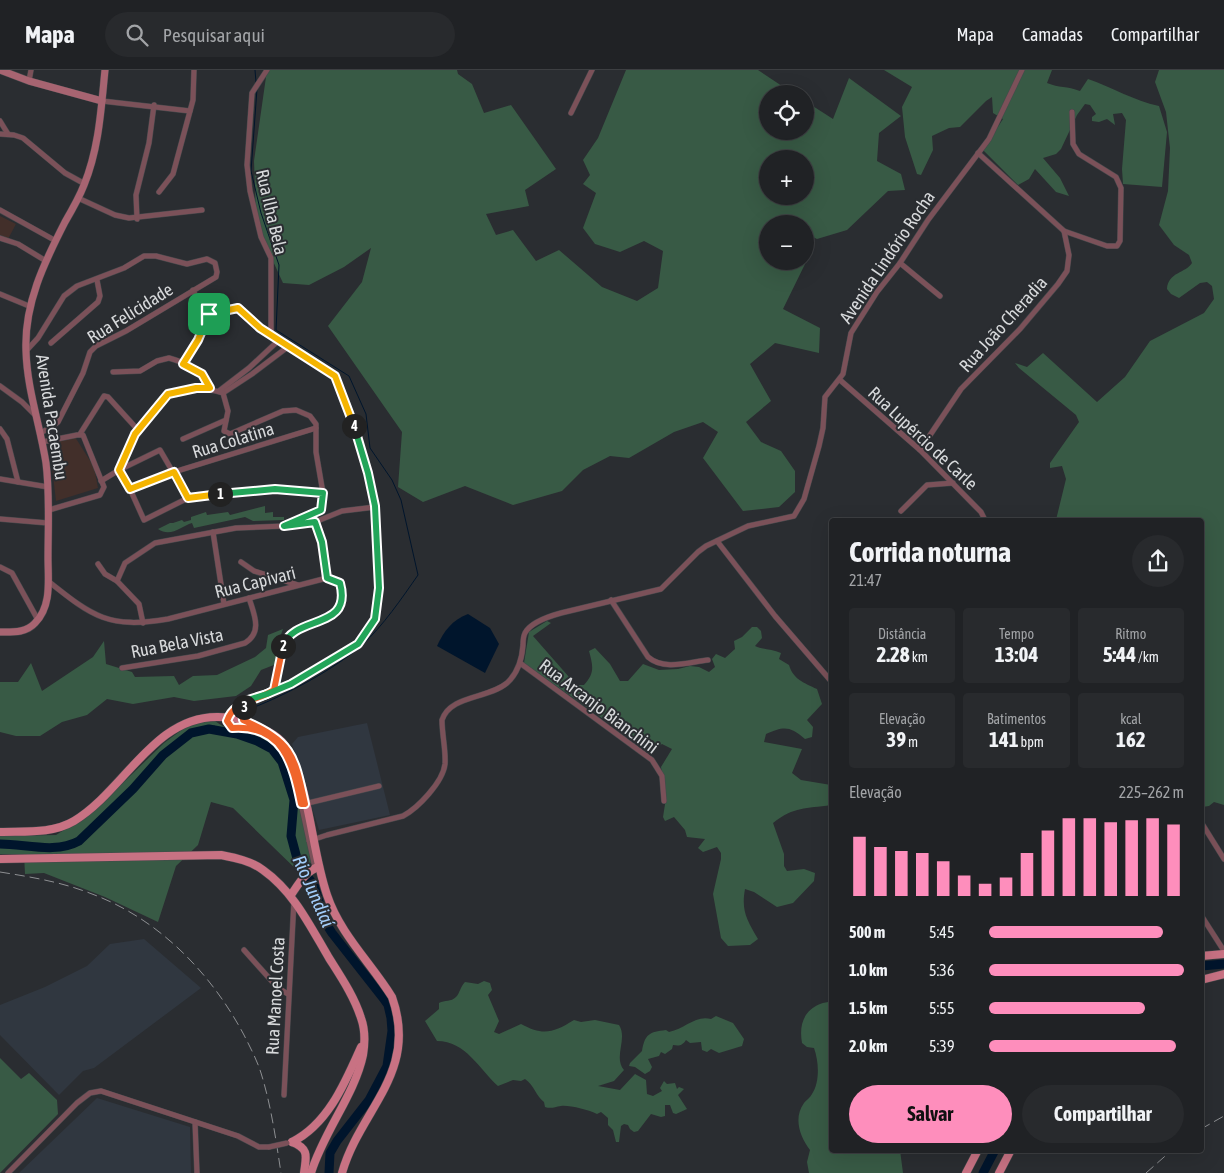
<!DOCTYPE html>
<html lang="pt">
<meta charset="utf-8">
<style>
:root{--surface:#202225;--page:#282a2d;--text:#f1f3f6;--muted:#a2a4a7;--line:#3d3f42;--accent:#fe8ebc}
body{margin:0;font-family:"Asap Condensed",sans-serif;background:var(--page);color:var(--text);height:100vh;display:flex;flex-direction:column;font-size:19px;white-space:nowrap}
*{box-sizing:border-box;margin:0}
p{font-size:16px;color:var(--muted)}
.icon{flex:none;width:28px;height:28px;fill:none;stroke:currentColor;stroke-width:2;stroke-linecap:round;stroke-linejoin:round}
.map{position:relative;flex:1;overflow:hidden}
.sheet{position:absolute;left:829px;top:448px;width:375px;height:635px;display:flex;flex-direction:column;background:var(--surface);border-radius:5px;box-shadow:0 5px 20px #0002,0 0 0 1px var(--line)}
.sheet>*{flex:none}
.fabs{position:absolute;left:759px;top:15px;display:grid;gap:10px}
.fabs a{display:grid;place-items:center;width:55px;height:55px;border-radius:50%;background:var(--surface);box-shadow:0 5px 20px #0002,0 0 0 1px var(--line);font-size:25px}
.pin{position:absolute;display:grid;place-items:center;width:42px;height:42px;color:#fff;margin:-21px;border-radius:10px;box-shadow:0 2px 8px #0006}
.km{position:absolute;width:25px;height:25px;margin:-12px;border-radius:50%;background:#222;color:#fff;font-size:14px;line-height:25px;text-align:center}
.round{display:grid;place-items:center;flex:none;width:52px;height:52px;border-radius:26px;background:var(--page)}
.summary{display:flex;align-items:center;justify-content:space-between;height:85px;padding:0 20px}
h1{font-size:28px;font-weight:700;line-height:38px}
.metrics{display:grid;grid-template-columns:repeat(3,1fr);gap:8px;height:85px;padding:5px 20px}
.metrics div{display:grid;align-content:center;border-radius:5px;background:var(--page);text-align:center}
.metrics b{font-size:21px;font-weight:700}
.metrics small{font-size:14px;font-weight:400}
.metrics p{font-size:14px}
.chart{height:140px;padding:10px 20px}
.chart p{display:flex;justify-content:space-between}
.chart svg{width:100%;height:90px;margin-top:5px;stroke:var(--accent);stroke-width:6}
.action{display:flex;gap:10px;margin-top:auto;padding:10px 20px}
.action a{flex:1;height:58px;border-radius:30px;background:var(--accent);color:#111;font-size:20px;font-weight:700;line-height:58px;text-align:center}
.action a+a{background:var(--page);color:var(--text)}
ul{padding:0 20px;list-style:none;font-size:16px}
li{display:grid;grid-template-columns:80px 60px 1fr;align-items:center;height:38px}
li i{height:12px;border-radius:6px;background:var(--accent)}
header{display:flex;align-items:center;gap:30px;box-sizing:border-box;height:70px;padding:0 25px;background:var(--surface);border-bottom:1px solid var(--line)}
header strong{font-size:24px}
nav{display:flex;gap:28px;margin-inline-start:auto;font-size:18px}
.search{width:350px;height:45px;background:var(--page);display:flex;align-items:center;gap:12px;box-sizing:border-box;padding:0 18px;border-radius:28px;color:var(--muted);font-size:19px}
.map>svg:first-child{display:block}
</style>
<header>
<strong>Mapa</strong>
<div class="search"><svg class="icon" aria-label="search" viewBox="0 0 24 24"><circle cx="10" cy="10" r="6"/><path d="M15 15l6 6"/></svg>Pesquisar aqui</div>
<nav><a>Mapa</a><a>Camadas</a><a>Compartilhar</a></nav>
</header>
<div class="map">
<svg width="1224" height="1103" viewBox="0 0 1224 1103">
<rect width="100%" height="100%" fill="#2a2d31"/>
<g fill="#303740">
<path d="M367 653 390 745 319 760 292 674 298 667Z"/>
<path d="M144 869 201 918 94 998 83 1001 59 1025 0 965V935L45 917 87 896 110 874Z"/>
<path d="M97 1028 190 1057 191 1103H19Z"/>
</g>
<g fill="#422f2a">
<path d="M0 146 16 154 8 169 0 166Z"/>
<path d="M75 367 94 397 98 418 56 431 49 372Z"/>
</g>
<g fill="#385a45" fill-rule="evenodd">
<path d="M267 0H457L458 4 472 14 484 43 511 35 556 99 525 120 529 136 486 144 496 165 513 160 536 191 559 180 602 217 637 231 658 218 663 181 644 171 620 182 595 174 583 158 596 123 583 114 590 105 583 90 598 68 626 0H758L794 24H768V61H805V31L833 49 849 8 901 46 879 63 877 91 901 104 905 120 888 121 847 160 817 169 805 163V154H785L780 151 779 154H768V191H795L805 194 783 239 820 258 819 283 775 273 750 294 771 331 746 352 761 372 781 381 795 401V422L779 437 743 441 703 388 718 362 703 352 674 362 629 388 610 386 583 400 562 421 513 435 465 416 423 432 398 417 402 362 328 256 362 212 371 178 344 197 309 215 283 213 267 178 256 146 254 91ZM768 89H805V126H768Z"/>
<path d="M884 0H1052L1047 13C1059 18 1067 16 1080 21L1088 9C1112 17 1134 31 1159 36L1167 62 1162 117 1123 114 1122 99 1126 50 1122 43 1113 44 1115 55 1107 49 1099 52 1092 51V47L1096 44 1090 35 1085 34 1077 45 1061 79 1056 84 1043 88 1060 108 1069 126 1056 122 1035 99 1029 109 1018 115 983 80 1003 49 993 43 992 27 986 31 960 57 949 58 932 66 933 80 921 105 917 104 905 67 902 37 912 17Z"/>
<path d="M1159 0H1224V735L1214 732 1209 736 1202 737 1201 450H1056L1066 409 1062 396 1050 398V393L1079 352 1076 345 1019 298 1015 293 1027 297 1043 283 1097 332 1125 307 1150 271 1204 243 1214 229 1212 216 1207 212 1200 213 1179 228 1171 224 1167 219C1168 202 1186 203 1192 193L1189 185 1174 175 1159 155 1168 121 1170 78 1166 42 1155 12Z"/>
<path d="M265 436V443L273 442V447H284V450L253 451 245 447 194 458 192 453C181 456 171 468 158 459L170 453H173L182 450 184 452 191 450V447L206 442 207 445 228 442 230 445Z"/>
<path d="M547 551 551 553 533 566 576 615H584C595 603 593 596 589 581L595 578 610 594 620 611H628L643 594 659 600 678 599 690 596 699 597 709 602 715 597 712 589 716 584 725 588 735 579 734 571 742 567 752 557H757L761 561 762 568 755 576C764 580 772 579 781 583L779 589 789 595C793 609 804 613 817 619L822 634 807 650 813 657 812 667 805 669C790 656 784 656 766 664L764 672 802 679 792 703 801 710 831 715V735C805 739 795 736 773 753L784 784V796L787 801 804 799 815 803 814 811 793 833 777 837 754 822 745 819C741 841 747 850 758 869L750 875 728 876 721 868 713 824 721 789V783L717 777 703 782 698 778 705 769 687 767 685 760 674 747 665 751 663 747 666 728 661 697 672 679 662 674 650 682 524 593 529 562Z"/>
<path d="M283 559 279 570V593L261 600 251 616 236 626 194 631 174 627 133 634 107 629 87 645 62 652 40 666H16L0 662V612H18L31 593 42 621 93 587 104 571 106 594 132 602 135 607 174 606 179 615 193 606 217 605 255 587 266 578 268 565Z"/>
<path d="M215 651C231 664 251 662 268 671 296 687 305 762 311 792L310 796 301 804 233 738 211 732 198 775 176 796 158 852 105 827 44 803 25 804 24 784H0V766L56 765 93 742 164 673 191 653Z"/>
<path d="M484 911 490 913 492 920 488 925 499 951 494 962 499 964 521 954C543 966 553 963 574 950L581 952 595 950 619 955C628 969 613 987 624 1000L614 1011 598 1016 620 1020 635 1004 646 1010 647 1024 653 1026 662 1021 660 1018 664 1011 667 1014 675 1013 677 1019 679 1017 684 1019 678 1025 687 1039 676 1044 673 1043 670 1035H665V1046L661 1047 651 1044 638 1061 634 1062 630 1059 628 1055 624 1054 621 1056 619 1072H616L613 1060 608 1055V1048L601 1042 597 1044C589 1040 569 1035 561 1036 554 1037 552 1039 545 1037L544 1032C536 1026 534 1015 525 1009L521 1011 513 1010 498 1016C479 999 466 971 437 971L425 951 439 939V933C445 930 451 932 456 927 460 923 460 917 465 912L478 914Z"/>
<path d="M831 931V1080H900L903 1103H809L807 1092 810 1080C800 1067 793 1048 804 1033 806 1030 810 1028 812 1024 820 1012 819 992 814 978L807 977 802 973C799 956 803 941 820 934 824 932 827 933 831 931Z"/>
<path d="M716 946 733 953 744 969 742 976 719 983 711 979 707 982 702 980 701 972 690 973 686 970C682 976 679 976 673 975L672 979 665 984 661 982 659 986 648 989 652 997 650 1001 645 1004 635 997 629 996 630 993 642 981C645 964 649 962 666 960L669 962C685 959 695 945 711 949Z"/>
<path d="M0 988 21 1009 29 1003 57 1030 58 1044 0 1103Z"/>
</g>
<path fill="#00152c" d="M468 544 490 558 499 574 485 603 437 576C444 561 452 550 468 544Z"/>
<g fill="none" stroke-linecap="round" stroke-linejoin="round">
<g stroke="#00152c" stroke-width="1">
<path d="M255 0 256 12"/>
<path d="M252 638C286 625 335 599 362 575 383 556 402 528 418 505L401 430 392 410 370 378 366 344 349 306 276 260 279 195 261 143 251 101 257 19"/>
<path d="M209 659 214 656"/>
</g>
<g stroke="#00152c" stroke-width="9">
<path d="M0 774C26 774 55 784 79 771L133 719 163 685 191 663 209 659 237 664 257 671 272 679 282 692 294 730 291 766 299 796 314 815 325 852 332 863 383 928 388 935 391 948 392 961 387 996 369 1030 337 1071 330 1083 329 1103"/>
<path d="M1201 896 1224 894"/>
<path d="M983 1103 995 1080"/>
</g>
<defs>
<g id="street">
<path d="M267 0 252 23 247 95 250 121 261 167 271 188V265"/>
<path d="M29 11 31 0"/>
<path d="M102 31 190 41"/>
<path d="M571 43 592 0"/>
<path d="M0 51 8 64"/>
<path d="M0 64 14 65 23 68 65 103 85 114"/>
<path d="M159 122 173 104 193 30 194 0"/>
<path d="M78 128 115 145 129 148 202 140"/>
<path d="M0 140 56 171"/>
<path d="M137 149 136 125 149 73 154 35"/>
<path d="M1064 161 1107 176H1117L1120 171 1121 118 1116 107 1079 84 1073 74 1072 42"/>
<path d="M0 168 18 174 46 191"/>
<path d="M900 193 940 226"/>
<path d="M193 220 203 242 209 244 238 238 260 258 330 301 335 306 354 357 368 403 375 437 379 517 375 549 358 574 291 614 248 630 231 641 227 651 228 655C235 660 243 656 252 658 262 662 272 668 280 675"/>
<path d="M0 224 29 236"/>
<path d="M51 273 98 232 100 226 97 210"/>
<path d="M26 281 38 268 64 226 77 216 124 198 144 186H156L187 194 207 189 215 193 217 202 216 207 126 261 96 276 90 282 83 303 58 352 50 358 40 363"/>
<path d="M183 294 198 270 209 244"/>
<path d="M113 302 140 301 157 291 169 288C187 293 201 301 210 318"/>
<path d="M840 310 920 380 981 442 985 450"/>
<path d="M0 316 22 332 35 345"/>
<path d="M219 321 249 298 279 270"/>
<path d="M223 323 252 304 289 276"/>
<path d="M0 359 7 369 18 412"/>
<path d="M80 364 104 326 108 327 138 360"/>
<path d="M183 369 226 350"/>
<path d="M42 372 77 365H83L104 417 100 425 49 440"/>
<path d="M920 380 961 319 1020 259 1058 214 1067 201 1069 185 1064 161 978 83"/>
<path d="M0 409 48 417"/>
<path d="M101 411 119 400 160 380 188 428"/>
<path d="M130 419 174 402 316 358"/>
<path d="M901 441 927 415 953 413"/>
<path d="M0 449 48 453"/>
<path d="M315 452 322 472 327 508"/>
<path d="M289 456 315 452 342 441 375 437"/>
<path d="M213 462 224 534"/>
<path d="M717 471 775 546 831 611"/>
<path d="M241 492 254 501 298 515"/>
<path d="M98 494 105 504 117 511"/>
<path d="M0 497 12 503 38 550"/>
<path d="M48 511C93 547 109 559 168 549L327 508C333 508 338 510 340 515 342 520 342 525 341 530 336 552 313 550 297 559 292 563 287 568 283 573L274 620"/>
<path d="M611 530 648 587C664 601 689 592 708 590"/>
<path d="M143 553 139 534 117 511 125 493 155 473 236 458 284 456 321 440 323 423 316 382V354L310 346 296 340 283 341 230 364 224 361 228 341 223 323C207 318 185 316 168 324L135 364 119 400 130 419 144 450 188 428 275 419 323 423"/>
<path d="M520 593 652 690 662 706 664 731"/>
<path d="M122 598 198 586 245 573C263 562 254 544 249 528"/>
<path d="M243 650 242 642 247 632"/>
<path d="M286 686 295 706 315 798"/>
<path d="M304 734 379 716"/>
<path d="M1201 752 1224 789"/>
<path d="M309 771 327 765 403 746C418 738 443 712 445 694 446 680 442 665 442 650 450 625 488 629 507 613 518 603 522 589 523 575 523 571 523 567 525 563 531 552 550 546 561 543L661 519 698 482 706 476 748 456 794 446 804 429 819 376 823 358 825 327 843 304 851 263 877 222 900 193 928 150 989 69 1022 0"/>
<path d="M1201 845 1224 881"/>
<path d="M244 880 278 918 288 924"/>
<path d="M284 1025 294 830"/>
<path d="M195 1052 197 1103"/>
<path d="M8 1103 77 1033 90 1023 101 1021 238 1066 259 1077H269"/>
</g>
<g id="secondary">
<path d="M0 0 29 11 102 31"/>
<path d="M0 562C13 562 26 563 35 553 52 536 48 510 48 488 48 456 50 425 46 393 40 355 27 319 26 281 24 234 44 193 65 152 72 140 79 128 84 115 99 78 101 40 105 0"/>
</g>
<g id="primary">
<path d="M0 762C25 761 52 764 74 751 124 721 154 646 218 647 229 647 240 648 251 653 263 659 281 666 287 679 311 722 311 778 327 825 340 864 371 893 392 927 419 1003 360 1039 342 1103"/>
<path d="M0 789 221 785C236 788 251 791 263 800 294 822 310 856 329 888 341 907 354 926 361 948 365 959 365 973 363 985 355 1024 323 1063 311 1103"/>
<path d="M291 825C298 815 306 800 319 797"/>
<path d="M1201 886 1224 884"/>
<path d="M1201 910 1224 904"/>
<path d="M292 1072C328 1054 345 1013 361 977"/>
<path d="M292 1072C310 1079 306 1087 304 1103"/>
<path d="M966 1103 978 1080"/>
<path d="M999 1103 1011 1080"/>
</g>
</defs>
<use href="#street" stroke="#46494c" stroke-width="6"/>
<use href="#secondary" stroke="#46494c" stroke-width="8"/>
<use href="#primary" stroke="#46494c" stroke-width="9"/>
<use href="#street" stroke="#7b5159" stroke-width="5"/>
<use href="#secondary" stroke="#a76471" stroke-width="7"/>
<use href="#primary" stroke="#c87283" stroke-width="8"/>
<g stroke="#8d8f92" stroke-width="1" stroke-dasharray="10 5" stroke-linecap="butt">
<path d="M0 802C31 807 62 812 92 824 159 849 211 903 244 965 250 977 257 990 261 1003 271 1035 276 1070 281 1103"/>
<path d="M1201 1059 1224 1046"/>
<path d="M1146 1103 1172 1080"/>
</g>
<defs>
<path id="street-bridge" d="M269 1077 287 1073"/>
</defs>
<use href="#street-bridge" stroke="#46494c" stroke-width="6" stroke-linecap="butt"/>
<use href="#street-bridge" stroke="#7b5159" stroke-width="5"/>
</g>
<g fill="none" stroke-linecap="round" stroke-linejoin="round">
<defs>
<path id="split-1" d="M209 244 198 270 183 294 202 304 210 318H196L168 324 135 364 119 400 130 419 174 402 188 428 220 424"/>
<path id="split-2" d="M220 424 275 419 323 423 321 440 284 456 315 452 322 472 327 508 340 513C353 561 295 544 283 576"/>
<path id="split-3" d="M244 637 242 642 243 650C292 672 294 683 305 734H301C293 694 283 654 232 658L227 651C234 630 258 631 274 620L283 576"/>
<path id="split-4" d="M244 637 248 630 267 624 291 614 338 586 358 574 375 549 379 518 375 436 368 403 354 356"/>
<path id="split-5" d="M209 244 238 238 260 258 335 306 354 356"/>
</defs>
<use href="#split-1" stroke="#fff" stroke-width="10"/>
<use href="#split-2" stroke="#fff" stroke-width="10"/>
<use href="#split-3" stroke="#fff" stroke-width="10"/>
<use href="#split-4" stroke="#fff" stroke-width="10"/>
<use href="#split-5" stroke="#fff" stroke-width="10"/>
<use href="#split-1" stroke="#f5b400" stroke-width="6"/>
<use href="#split-2" stroke="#22a559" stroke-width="6"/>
<use href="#split-3" stroke="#f0652b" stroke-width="6"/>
<use href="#split-4" stroke="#22a559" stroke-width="6"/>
<use href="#split-5" stroke="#f5b400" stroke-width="6"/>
</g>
<g text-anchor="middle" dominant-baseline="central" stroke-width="4" stroke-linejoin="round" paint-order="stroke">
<g font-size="18" fill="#d7d9db" stroke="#2a2d31">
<text transform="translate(272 142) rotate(77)">Rua Ilha Bela</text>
<text transform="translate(887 187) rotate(-56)">Avenida Lindório Rocha</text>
<text transform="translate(130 243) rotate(-32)">Rua Felicidade</text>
<text transform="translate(1003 254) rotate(-48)">Rua João Cheradia</text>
<text transform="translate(52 347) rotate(81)">Avenida Pacaembu</text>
<text transform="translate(923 368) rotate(43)">Rua Lupércio de Carle</text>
<text transform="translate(233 370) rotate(-17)">Rua Colatina</text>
<text transform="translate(255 512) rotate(-14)">Rua Capivari</text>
<text transform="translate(177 573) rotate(-11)">Rua Bela Vista</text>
<text transform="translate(599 636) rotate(37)">Rua Arcanjo Bianchini</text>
<text transform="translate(275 926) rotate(-87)">Rua Manoel Costa</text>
</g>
<g font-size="19" font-style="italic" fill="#a2cdfa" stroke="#2a2d31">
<text transform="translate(314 821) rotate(66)">Rio Jundiaí</text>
</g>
</g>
</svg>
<div class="fabs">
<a><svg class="icon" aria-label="locate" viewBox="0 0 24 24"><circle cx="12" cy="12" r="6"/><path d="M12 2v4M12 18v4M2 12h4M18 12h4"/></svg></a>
<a>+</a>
<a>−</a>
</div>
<div class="pin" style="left:209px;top:244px;background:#1e9e55"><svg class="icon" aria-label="arrive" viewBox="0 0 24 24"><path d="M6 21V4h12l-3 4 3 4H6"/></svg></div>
<b class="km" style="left:220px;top:424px">1</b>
<b class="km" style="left:283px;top:576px">2</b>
<b class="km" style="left:244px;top:637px">3</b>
<b class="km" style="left:354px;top:356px">4</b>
<section class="sheet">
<div class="summary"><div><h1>Corrida noturna</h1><p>21:47</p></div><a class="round"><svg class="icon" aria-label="share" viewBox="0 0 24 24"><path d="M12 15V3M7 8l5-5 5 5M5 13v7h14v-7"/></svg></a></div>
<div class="metrics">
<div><p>Distância</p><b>2.28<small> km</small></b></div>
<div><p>Tempo</p><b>13:04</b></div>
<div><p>Ritmo</p><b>5:44<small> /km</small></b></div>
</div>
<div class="metrics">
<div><p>Elevação</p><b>39<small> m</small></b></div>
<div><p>Batimentos</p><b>141<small> bpm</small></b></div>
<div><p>kcal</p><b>162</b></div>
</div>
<div class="chart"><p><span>Elevação</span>225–262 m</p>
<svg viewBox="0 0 160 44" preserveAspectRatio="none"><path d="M5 44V15M15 44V20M25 44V22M35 44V23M45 44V27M55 44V34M65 44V38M75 44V35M85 44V23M95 44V12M105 44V6M115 44V6M125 44V8M135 44V7M145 44V6M155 44V9"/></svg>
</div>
<ul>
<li><b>500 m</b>5:45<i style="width:89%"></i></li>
<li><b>1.0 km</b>5:36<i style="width:100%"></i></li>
<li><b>1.5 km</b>5:55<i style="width:80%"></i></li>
<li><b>2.0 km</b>5:39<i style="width:96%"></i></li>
</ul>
<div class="action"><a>Salvar</a><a>Compartilhar</a></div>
</section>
</div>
